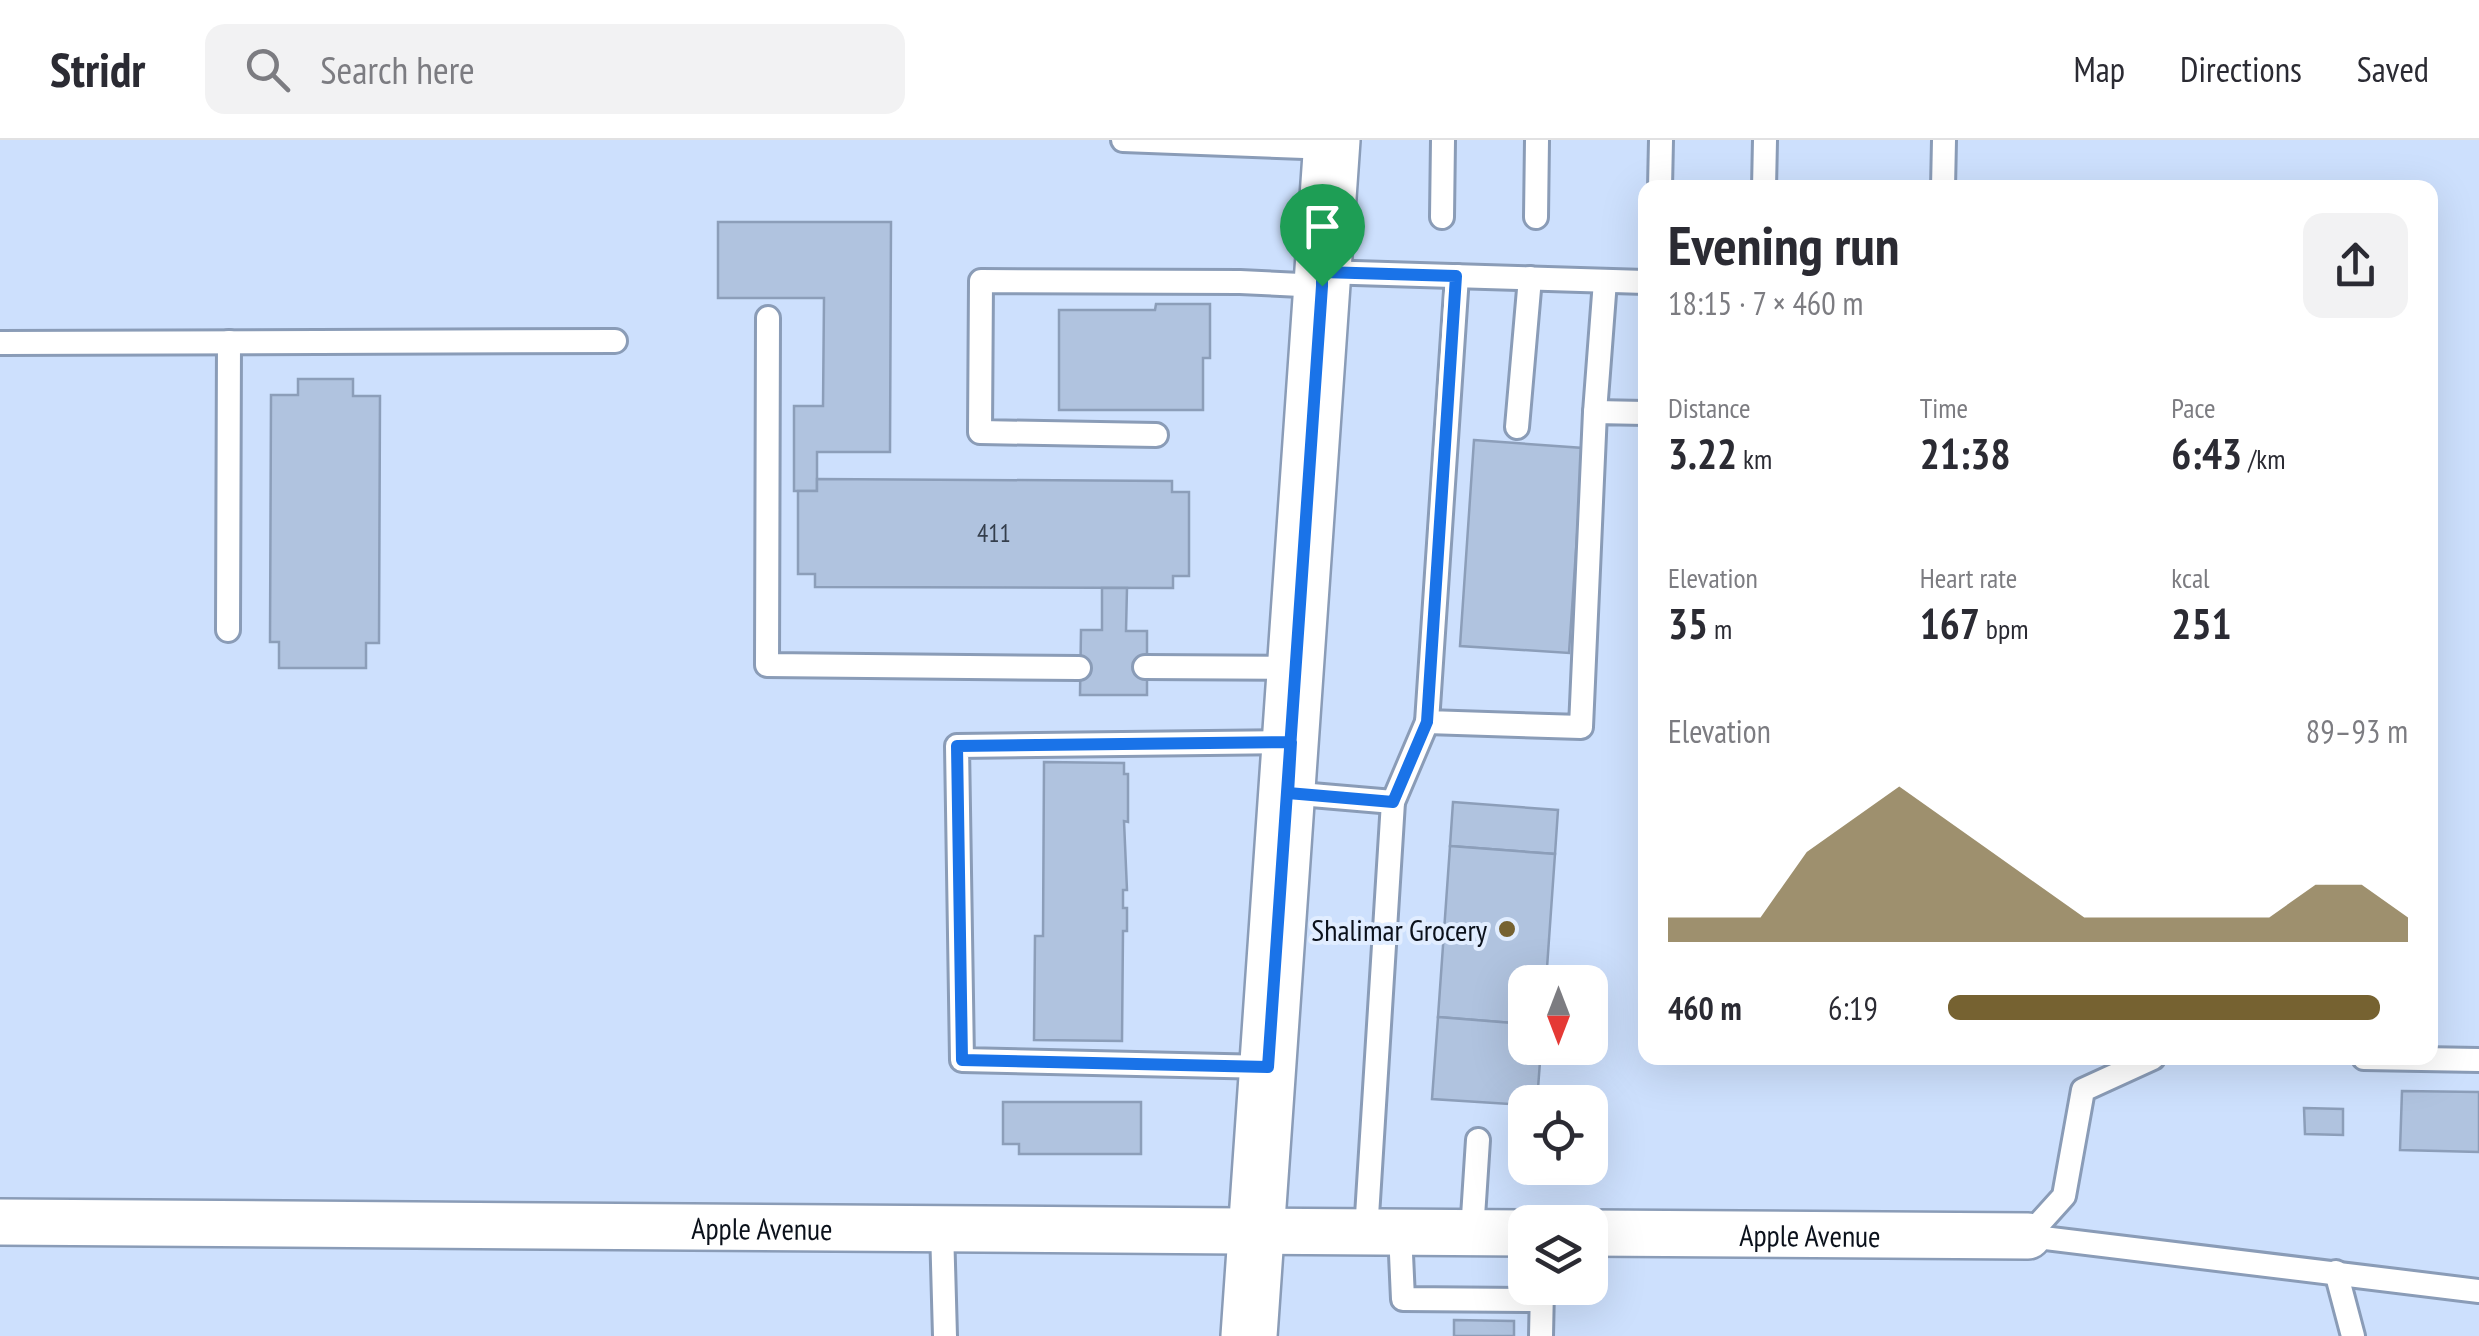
<!DOCTYPE html>
<meta charset="utf-8">
<style>
:root{--surface:#fff;--page:#f2f2f3;--text:#2b2b33;--muted:#7c7c81;--line:#e1e1e2;--accent:#766231}
body{margin:0;font-family:"PT Sans Narrow",sans-serif;background:var(--page);color:var(--text);height:100vh;display:flex;flex-direction:column;font-size:38px;white-space:nowrap}
*{box-sizing:border-box;margin:0}
p{font-size:32px;color:var(--muted)}
.icon{flex:none;width:55px;height:55px;fill:none;stroke:currentColor;stroke-width:2;stroke-linecap:round;stroke-linejoin:round}
.map{position:relative;flex:1;overflow:hidden}
.side{position:absolute;left:1638px;top:40px;width:800px;height:885px;display:flex;flex-direction:column;background:var(--surface);border-radius:20px;box-shadow:0 10px 40px #0002}
.side>*{flex:none}
.needle{width:65px;rotate:180deg}
.controls{position:absolute;left:1508px;top:825px;display:grid;gap:20px}
.controls a{display:grid;place-items:center;width:100px;height:100px;border-radius:20px;background:var(--surface);box-shadow:0 10px 40px #0002;font-size:50px}
.pin{position:absolute;display:grid;place-items:center;width:85px;height:85px;color:#fff;margin:-102px -42px;border-radius:50% 50% 50% 0;rotate:-45deg;box-shadow:0 0 10px #0007}
.pin .icon{rotate:45deg}
.round{display:grid;place-items:center;flex:none;width:105px;height:105px;border-radius:20px;background:var(--page)}
.headline{display:flex;align-items:center;justify-content:space-between;height:170px;padding:0 30px}
h1{font-size:55px;font-weight:600;line-height:75px}
.stats{display:grid;grid-template-columns:repeat(3,1fr);gap:15px;height:170px;padding:10px 30px}
.stats div{display:grid;align-content:center}
.stats b{font-size:42px;font-weight:600}
.stats small{font-size:28px;font-weight:400}
.stats p{font-size:28px}
.chart{height:280px;padding:20px 30px}
.chart p{display:flex;justify-content:space-between}
.chart svg{width:100%;height:180px;margin-top:10px;fill:var(--accent);opacity:.7}
ul{padding:0 30px;list-style:none;font-size:32px}
li{display:grid;grid-template-columns:160px 120px 1fr;align-items:center;height:75px}
li i{height:25px;border-radius:12px;background:var(--accent)}
header{display:flex;align-items:center;gap:60px;box-sizing:border-box;height:140px;padding:0 50px;background:var(--surface);border-bottom:2px solid var(--line)}
header strong{font-size:48px}
nav{display:flex;gap:55px;margin-inline-start:auto;font-size:35px}
.search{width:700px;height:90px;background:var(--page);display:flex;align-items:center;gap:25px;box-sizing:border-box;padding:0 35px;border-radius:20px;color:var(--muted);font-size:38px}
.map>svg:first-child{display:block}
</style>
<header>
<strong>Stridr</strong>
<div class="search"><svg class="icon" aria-label="search" viewBox="0 0 24 24"><circle cx="10" cy="10" r="6"/><path d="M15 15l6 6"/></svg>Search here</div>
<nav><a>Map</a><a>Directions</a><a>Saved</a></nav>
</header>
<div class="map">
<svg width="2479" height="1196" viewBox="0 0 2479 1196">
<rect width="100%" height="100%" fill="#cde0fd"/>
<g fill="#b0c3df" stroke="#8c9eb9" stroke-width="2.5">
<path d="M718 82H891L890 312H817V351H794V266H823L824 158H718Z"/>
<path d="M1156 164H1210V218H1203V270H1059V170H1155Z"/>
<path d="M298 239H353V256H380L379 503H366V528H279V502H270L271 255H298Z"/>
<path d="M1474 300 1583 308 1569 513 1460 506Z"/>
<path d="M817 339 1172 341V352H1189V436H1173V448L815 447V434H798V351H817Z"/>
<path d="M1102 448H1127L1126 491H1147V555H1080L1081 490H1102Z"/>
<path d="M1044 622 1124 623V634H1128V682L1124 681 1127 750H1123V768H1127V791H1123L1122 901 1034 900 1035 796H1043Z"/>
<path d="M1453 662 1558 670 1555 714 1450 706Z"/>
<path d="M1450 706 1555 714 1546 842H1525V884L1438 877Z"/>
<path d="M1438 877 1525 884V908H1541L1537 962H1525V965L1432 959Z"/>
<path d="M2402 951 2479 952V1012L2400 1010Z"/>
<path d="M1003 962H1141V1014H1019V1004H1003Z"/>
<path d="M2304 968 2343 969V995L2305 994Z"/>
<path d="M1454 1180 1514 1181V1196H1454Z"/>
</g>
<g fill="none" stroke-linecap="round" stroke-linejoin="round">
<defs>
<g id="service">
<path d="M1123 0 1331 8"/>
<path d="M1660 48 1661 0"/>
<path d="M1764 48 1765 0"/>
<path d="M1943 48 1944 0"/>
<path d="M1442 77 1443 0"/>
<path d="M1536 77 1537 0"/>
<path d="M1322 132 1645 142"/>
<path d="M1457 136 1427 582 1581 587 1595 272 1645 273"/>
<path d="M768 178 767 525 1079 528"/>
<path d="M0 203 615 201"/>
<path d="M1595 272 1605 141"/>
<path d="M1517 287 1530 138"/>
<path d="M1156 295 980 292 981 141 1240 142 1321 146"/>
<path d="M228 490 229 202"/>
<path d="M1145 527 1296 528"/>
<path d="M1288 653 1393 662"/>
<path d="M2364 918 2479 920"/>
<path d="M1268 927 962 920 957 606 1291 602"/>
<path d="M942 1088 945 1196"/>
<path d="M1366 1092 1393 662 1427 582"/>
<path d="M1400 1092 1403 1159 1541 1160"/>
<path d="M1472 1092 1478 1000"/>
<path d="M2028 1096 2479 1151"/>
<path d="M2028 1096 2064 1056 2083 950 2153 918"/>
<path d="M2336 1132 2353 1196"/>
<path d="M1541 1196 1542 1148"/>
</g>
<g id="minor">
<path id="s1" d="M0 1082 1525 1093"/>
<path id="s2" d="M1590 1093 2028 1096"/>
</g>
<path id="primary" d="M1249 1196 1332 0"/>
</defs>
<use href="#service" stroke="#8a9cb7" stroke-width="28"/>
<use href="#minor" stroke="#8a9cb7" stroke-width="50"/>
<use href="#primary" stroke="#8a9cb7" stroke-width="60"/>
<use href="#service" stroke="#fff" stroke-width="22"/>
<use href="#minor" stroke="#fff" stroke-width="45"/>
<use href="#primary" stroke="#fff" stroke-width="55"/>
</g>
<g fill="none" stroke-linecap="round" stroke-linejoin="round">
<defs>
<path id="route" d="M1322 146 1268 927 962 920 957 606 1291 602 1288 653 1393 662 1427 582 1456 136 1322 132V146"/>
</defs>
<use href="#route" stroke="#fff" stroke-width="20"/>
<use href="#route" stroke="#1a73e8" stroke-width="12"/>
</g>
<circle fill="#766231" stroke="#e1edff" stroke-width="4" cx="1507" cy="789" r="10"/>
<g text-anchor="middle" dominant-baseline="central" stroke-width="8" stroke-linejoin="round" paint-order="stroke">
<g font-size="25" fill="#343e4c">
<text x="994" y="393">411</text>
</g>
<g font-size="30" fill="#0b111b" stroke="#e1edff" text-anchor="end">
<text x="1487" y="789">Shalimar Grocery</text>
</g>
<g font-size="30" fill="#0b111b" stroke="#e1edff">
<text stroke="none"><textPath href="#s1" startOffset="762">Apple Avenue</textPath></text>
<text stroke="none"><textPath href="#s2" startOffset="220">Apple Avenue</textPath></text>
</g>
</g>
</svg>
<div class="controls">
<a><svg class="needle" viewBox="-14 -14 28 28"><path d="M0-13l5 13h-10z" fill="#e53935"/><path d="M0 13l5-13h-10z" fill="#7c7c81"/></svg></a>
<a><svg class="icon" aria-label="locate" viewBox="0 0 24 24"><circle cx="12" cy="12" r="6"/><path d="M12 2v4M12 18v4M2 12h4M18 12h4"/></svg></a>
<a><svg class="icon" aria-label="layers" viewBox="0 0 24 24"><path d="M12 4l9 5-9 5-9-5zM3 14l9 5 9-5"/></svg></a>
</div>
<div class="pin" style="left:1322px;top:146px;background:#1e9e55"><svg class="icon" aria-label="arrive" viewBox="0 0 24 24"><path d="M6 21V4h12l-3 4 3 4H6"/></svg></div>
<section class="side">
<div class="headline"><div><h1>Evening run</h1><p>18:15 · 7 × 460 m</p></div><a class="round"><svg class="icon" aria-label="share" viewBox="0 0 24 24"><path d="M12 15V3M7 8l5-5 5 5M5 13v7h14v-7"/></svg></a></div>
<div class="stats">
<div><p>Distance</p><b>3.22<small> km</small></b></div>
<div><p>Time</p><b>21:38</b></div>
<div><p>Pace</p><b>6:43<small> /km</small></b></div>
</div>
<div class="stats">
<div><p>Elevation</p><b>35<small> m</small></b></div>
<div><p>Heart rate</p><b>167<small> bpm</small></b></div>
<div><p>kcal</p><b>251</b></div>
</div>
<div class="chart"><p><span>Elevation</span>89–93 m</p>
<svg viewBox="0 0 160 44" preserveAspectRatio="none"><path d="M0 44V38L10 38L20 38L30 22L40 14L50 6L60 14L70 22L80 30L90 38L100 38L110 38L120 38L130 38L140 30L150 30L160 38V44z"/></svg>
</div>
<ul>
<li><b>460 m</b>6:19<i style="width:94%"></i></li>
</ul>
</section>
</div>
